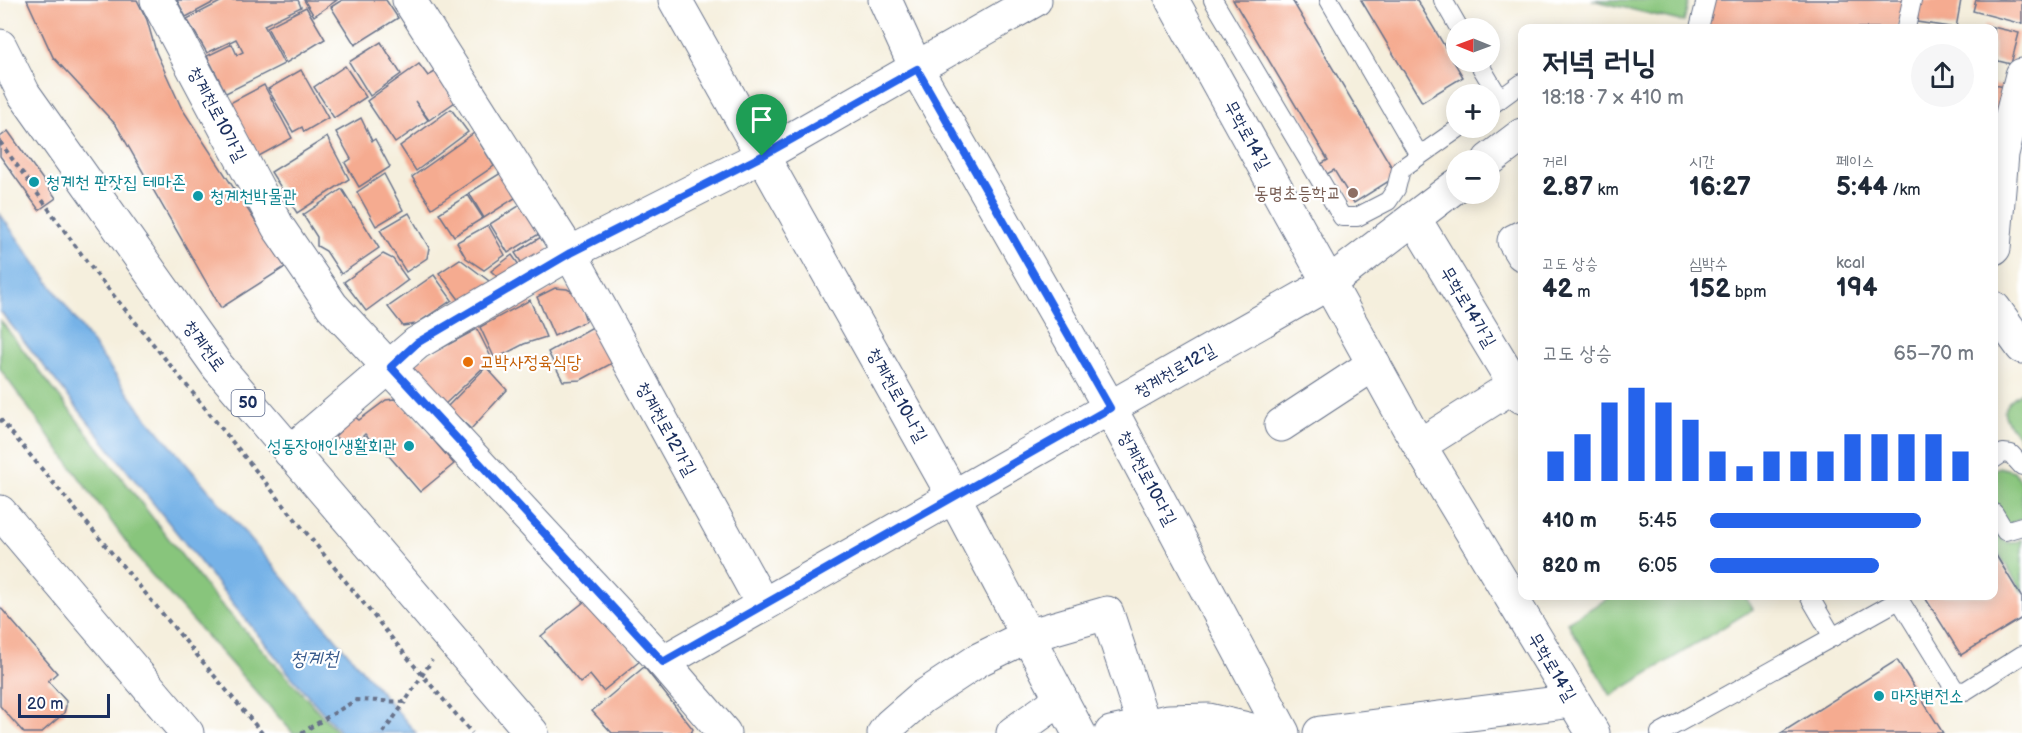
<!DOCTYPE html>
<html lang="ko">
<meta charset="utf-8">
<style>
:root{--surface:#fff;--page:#f6f6f7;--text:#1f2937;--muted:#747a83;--accent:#2563eb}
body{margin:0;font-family:"Balsamiq Sans","Poor Story",sans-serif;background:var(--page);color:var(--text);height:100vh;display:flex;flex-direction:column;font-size:22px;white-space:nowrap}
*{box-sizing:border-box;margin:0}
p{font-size:20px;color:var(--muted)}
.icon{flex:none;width:33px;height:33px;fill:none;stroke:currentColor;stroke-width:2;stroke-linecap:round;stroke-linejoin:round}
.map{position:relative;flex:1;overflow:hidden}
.details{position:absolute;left:1518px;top:24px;width:480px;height:576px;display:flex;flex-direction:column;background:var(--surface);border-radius:12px;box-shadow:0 3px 15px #0003}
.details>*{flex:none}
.needle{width:39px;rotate:271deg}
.tools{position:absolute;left:1446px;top:18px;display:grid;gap:12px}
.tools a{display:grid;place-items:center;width:54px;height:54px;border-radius:50%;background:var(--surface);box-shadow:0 3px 15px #0003;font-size:30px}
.scale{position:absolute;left:18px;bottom:15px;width:92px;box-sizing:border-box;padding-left:6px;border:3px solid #1b2f5e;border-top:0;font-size:16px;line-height:21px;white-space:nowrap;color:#1b2f5e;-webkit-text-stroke:4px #fff;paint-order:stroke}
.pin{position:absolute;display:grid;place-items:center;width:51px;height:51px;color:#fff;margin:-62px -26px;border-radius:50% 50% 50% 0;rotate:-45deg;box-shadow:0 0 6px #0007}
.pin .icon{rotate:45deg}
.round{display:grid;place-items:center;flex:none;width:63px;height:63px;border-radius:32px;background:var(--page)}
.headline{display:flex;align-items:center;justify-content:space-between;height:102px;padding:0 24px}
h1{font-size:33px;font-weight:700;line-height:45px}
.figures{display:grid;grid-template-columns:repeat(3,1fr);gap:9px;height:102px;padding:6px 24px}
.figures div{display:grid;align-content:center}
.figures b{font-size:26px;font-weight:700}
.figures small{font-size:16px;font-weight:400}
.figures p{font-size:16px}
.chart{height:168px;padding:12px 24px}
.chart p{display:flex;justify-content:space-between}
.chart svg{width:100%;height:108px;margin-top:6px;stroke:var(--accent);stroke-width:6}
ul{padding:0 24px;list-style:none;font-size:20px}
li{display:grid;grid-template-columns:96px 72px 1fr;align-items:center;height:45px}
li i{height:15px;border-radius:8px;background:var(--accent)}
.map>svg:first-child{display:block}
</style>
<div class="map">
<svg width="2022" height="733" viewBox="0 0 2022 733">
<rect width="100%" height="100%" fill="#fff"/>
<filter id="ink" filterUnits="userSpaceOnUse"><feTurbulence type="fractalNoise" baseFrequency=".0167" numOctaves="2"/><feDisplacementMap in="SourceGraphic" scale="12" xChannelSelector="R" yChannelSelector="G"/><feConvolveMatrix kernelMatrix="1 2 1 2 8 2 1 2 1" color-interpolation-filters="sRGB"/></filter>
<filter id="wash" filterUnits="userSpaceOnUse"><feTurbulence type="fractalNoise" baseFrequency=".008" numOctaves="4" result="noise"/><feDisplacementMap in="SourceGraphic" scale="24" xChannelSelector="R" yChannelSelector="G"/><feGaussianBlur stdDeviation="1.35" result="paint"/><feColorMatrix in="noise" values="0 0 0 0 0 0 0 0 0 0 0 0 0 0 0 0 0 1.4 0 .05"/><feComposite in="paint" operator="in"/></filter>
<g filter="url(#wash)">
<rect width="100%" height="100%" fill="#f5efdd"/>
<g fill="#88c57b" stroke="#527a6c" stroke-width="1.5">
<path d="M1592 0H1689L1684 22Z"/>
<path d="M0 320 210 592 338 733H293L143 565 0 369Z"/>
<path d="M2022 392V442C2006 418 1992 410 2022 392Z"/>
<path d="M1999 467 2014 471 2022 485V519L2006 525 1994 503V470Z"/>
<path d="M1994 528C2001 540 2008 548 2022 539V592L1994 546Z"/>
<path d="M1612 596H1745L1753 609 1611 696 1567 622Z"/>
</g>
<path fill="#76b2e7" stroke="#4870a2" stroke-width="1.5" d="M0 214 141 411 416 733H341L291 676 0 311Z"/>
<g id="blocks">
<g fill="#f5ab90">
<path d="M27 0H137L147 20 156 52 181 107 285 267 221 308 116 125 53 57Z"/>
<path d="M177 0H218L186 17Z"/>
<path d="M224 0H298L301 7 264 25 284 64 226 93 207 56 232 44 237 55 243 52 236 39 207 53 187 19Z"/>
<path d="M304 0H337L314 16Z"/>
<path d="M342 0H386L398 18 355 45 331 7Z"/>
<path d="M1233 0H1292L1397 176 1354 203 1334 170 1327 174 1321 164 1328 160Z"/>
<path d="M1361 0H1417L1463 77 1422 102Z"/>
<path d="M1709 0H1905L1898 28H1703Z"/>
<path d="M1920 0H1961L1956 28 1917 22Z"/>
<path d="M1976 0H2022V24L1973 11Z"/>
<path d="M306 7 325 39 286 63 267 27Z"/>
<path d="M1984 25 2019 33 2011 64 1994 60V28H1983Z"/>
<path d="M381 42 401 74 370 96 349 62Z"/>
<path d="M419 64 428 76 435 72 455 102 429 120 415 101 428 120 395 143 367 101Z"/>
<path d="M345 66 366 97 334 118 314 87Z"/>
<path d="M301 70 328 118 304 132 302 127 293 132 268 89Z"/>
<path d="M264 85 292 138 259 156 230 103Z"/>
<path d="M1994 85 2011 88 1994 123Z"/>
<path d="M451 109 468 132 416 171 400 146Z"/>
<path d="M361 118 372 141 375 139 390 167 359 187 345 163 351 159 336 132Z"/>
<path d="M8 131 56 198 39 210 0 156V137Z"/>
<path d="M474 133 494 166 432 208 412 177Z"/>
<path d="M327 137 349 179 297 213 271 172Z"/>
<path d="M504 171 518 196 484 218 469 193Z"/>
<path d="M384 174 403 210 376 226 357 192Z"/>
<path d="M342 189 379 248 341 274 326 251 317 246V237L303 215Z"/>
<path d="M468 195 483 218 454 236 439 213Z"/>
<path d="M522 204 539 234 508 253 490 224Z"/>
<path d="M409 213 429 248 427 258 406 272 380 230Z"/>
<path d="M488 225 505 255 484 270 466 258 457 242Z"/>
<path d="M541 237 553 255 527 271 515 253Z"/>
<path d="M383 254 393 259 408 280 366 311 344 282Z"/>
<path d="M512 255 524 272 505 284 491 271Z"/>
<path d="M460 259 493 284 461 302 439 273Z"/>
<path d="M434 275 452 300 416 324 403 326 388 307Z"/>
<path d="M555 288 567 289 577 294 586 321 554 336 537 297Z"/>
<path d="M530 300 546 337 524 344 495 359 480 327Z"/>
<path d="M598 324 618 360 581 380 563 381 548 352Z"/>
<path d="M477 329 492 359 442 407 413 380 414 363Z"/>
<path d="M486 367 507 390 471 429 447 407Z"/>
<path d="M394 399 401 402 454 464 420 492 377 442H373L365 434 348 450 335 436 355 417 359 420 386 400Z"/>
<path d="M1994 552 2022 598V618L1961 655 1924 596H1994Z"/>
<path d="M589 598 640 661 603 691 590 675 580 683 541 636Z"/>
<path d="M0 607 57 673 48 681 66 701V706L64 713 41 733H24L0 706Z"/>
<path d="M1897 660 1943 733H1781Z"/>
<path d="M644 667 693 729 691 733H612L592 711Z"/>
</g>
</g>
</g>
<g filter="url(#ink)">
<use href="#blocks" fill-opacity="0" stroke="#67728a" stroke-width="1.5"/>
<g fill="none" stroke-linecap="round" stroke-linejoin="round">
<defs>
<g id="service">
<path d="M1213 0 1342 217H1357L1388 201 1396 189 1401 169 1459 128"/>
<path d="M1329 0 1419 155"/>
<path d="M1443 0 1459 28"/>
<path d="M1699 28 1706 0"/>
<path d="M1906 28 1912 0"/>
<path d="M1478 62 1500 99 1490 106"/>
<path d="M1500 99 1522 83"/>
<path d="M1994 459 2003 453 2011 454 2022 466"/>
<path d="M1994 513 2005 531 2022 526"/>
<path d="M1809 596 1833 637"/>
<path d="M1897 596 1955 690 1965 691 2022 655"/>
<path d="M1660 733 1899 600"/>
</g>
<g id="minor">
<path d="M157 0 278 227 332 306 663 662 724 733"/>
<path d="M409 0 570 253 763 605"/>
<path d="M675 0 954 497 1079 733"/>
<path d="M885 0 917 70 1110 408 1283 733"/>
<path d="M1172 0 1409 428 1593 733"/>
<path d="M1489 160 1522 135"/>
<path d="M1414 218 1522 397"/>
<path d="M1522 237 1514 241 1522 254"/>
<path d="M1994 248 2002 154 2022 75"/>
<path d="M1994 308 2022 347"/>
<path d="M1281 425 1374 364"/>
<path d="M1420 445 1515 385"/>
<path d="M290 452 417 343 570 253 762 156 1035 0"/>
<path d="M663 662 1329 283 1456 186"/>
<path d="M884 733 890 725 921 698 980 659 1027 636 1107 613 1144 725"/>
<path d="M1013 733 1061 699"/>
<path d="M1111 733 1169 721 1209 720 1265 733"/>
<path d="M1320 733 1573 701"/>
</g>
<g id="primary">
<path d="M0 46 24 94 218 367 532 733"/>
<path d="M0 512 187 733"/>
</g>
</defs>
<use href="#service" stroke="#67728a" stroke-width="20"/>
<use href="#minor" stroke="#67728a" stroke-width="35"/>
<use href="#primary" stroke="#67728a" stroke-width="35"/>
<g stroke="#67728a" stroke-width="4" stroke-dasharray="4.5 4.5" stroke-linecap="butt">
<path d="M0 142 93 270 412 663 472 733"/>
<path d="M0 419 262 733"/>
<path d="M383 733 405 702"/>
</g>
<use href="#service" stroke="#fff" stroke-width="18"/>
<use href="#minor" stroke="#fff" stroke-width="33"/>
<use href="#primary" stroke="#fff" stroke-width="33"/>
<path stroke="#67728a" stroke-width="4" stroke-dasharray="4.5 4.5" stroke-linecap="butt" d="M301 733 356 700 405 702 432 660"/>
</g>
</g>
<g fill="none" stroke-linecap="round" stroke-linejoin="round" filter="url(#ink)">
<defs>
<path id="route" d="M917 69 1110 408 663 662 391 367 417 343 570 253 762 156Z"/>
</defs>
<use href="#route" stroke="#fff" stroke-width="12"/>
<use href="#route" stroke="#2563eb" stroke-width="8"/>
</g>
<g fill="#0f9aa8" stroke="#fff" stroke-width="2">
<circle cx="34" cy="182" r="6"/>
<circle cx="198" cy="196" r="6"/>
<circle cx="409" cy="446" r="6"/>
<circle cx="1879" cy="696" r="6"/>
</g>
<circle fill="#8d6e63" stroke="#fff" stroke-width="2" cx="1353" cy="193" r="6"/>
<circle fill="#e8710a" stroke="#fff" stroke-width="2" cx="468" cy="362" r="6"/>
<g text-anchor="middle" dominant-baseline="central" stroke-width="4.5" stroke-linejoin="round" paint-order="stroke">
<rect fill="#fff" stroke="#5f6d8e" stroke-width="1.5" x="231.5" y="390" width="33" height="26" rx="4.5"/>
<g font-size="16" font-weight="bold" fill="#1b2f5e">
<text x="248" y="403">50</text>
</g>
<g font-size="18" fill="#1b2f5e" stroke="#fff">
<text transform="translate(217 114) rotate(62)">청계천로10가길</text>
<text transform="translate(1247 135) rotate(61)">무학로14길</text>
<text transform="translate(1468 307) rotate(59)">무학로14가길</text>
<text transform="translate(204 346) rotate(54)">청계천로</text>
<text transform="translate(1175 371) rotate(-30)">청계천로12길</text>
<text transform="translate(897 395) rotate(61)">청계천로10나길</text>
<text transform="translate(666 429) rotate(61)">청계천로12가길</text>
<text transform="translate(1147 478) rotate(62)">청계천로10다길</text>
<text transform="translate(1552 667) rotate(59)">무학로14길</text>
</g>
<g font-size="18" fill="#0d838f" stroke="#fff" text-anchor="start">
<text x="46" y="182">청계천 판잣집 테마존</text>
<text x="210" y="196">청계천박물관</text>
<text x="397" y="446" text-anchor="end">성동장애인생활회관</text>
<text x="1891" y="696">마장변전소</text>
</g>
<g font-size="18" fill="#785e54" stroke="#fff" text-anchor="end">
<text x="1341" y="193">동명초등학교</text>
</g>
<g font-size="18" fill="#c56008" stroke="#fff" text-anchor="start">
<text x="480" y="362">고박사정육식당</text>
</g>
<g font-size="20" font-style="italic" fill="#3b5d8e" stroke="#fff">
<text x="314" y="659">청계천</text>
</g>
</g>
</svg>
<div class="tools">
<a><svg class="needle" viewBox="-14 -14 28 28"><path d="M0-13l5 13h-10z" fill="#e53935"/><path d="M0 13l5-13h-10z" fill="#747a83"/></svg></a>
<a>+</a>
<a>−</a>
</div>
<div class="scale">20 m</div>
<div class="pin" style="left:762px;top:156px;background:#1e9e55"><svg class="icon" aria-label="arrive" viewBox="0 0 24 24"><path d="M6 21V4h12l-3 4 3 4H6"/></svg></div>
<section class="details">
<div class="headline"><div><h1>저녁 러닝</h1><p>18:18 · 7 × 410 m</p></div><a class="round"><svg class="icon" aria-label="share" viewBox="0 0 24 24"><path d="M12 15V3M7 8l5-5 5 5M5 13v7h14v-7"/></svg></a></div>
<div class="figures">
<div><p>거리</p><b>2.87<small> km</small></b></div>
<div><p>시간</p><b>16:27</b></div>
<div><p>페이스</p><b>5:44<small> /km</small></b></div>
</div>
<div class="figures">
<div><p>고도 상승</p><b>42<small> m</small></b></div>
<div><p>심박수</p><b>152<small> bpm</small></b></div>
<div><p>kcal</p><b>194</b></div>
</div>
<div class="chart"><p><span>고도 상승</span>65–70 m</p>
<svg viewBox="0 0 160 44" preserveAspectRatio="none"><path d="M5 44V32M15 44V25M25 44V12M35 44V6M45 44V12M55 44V19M65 44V32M75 44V38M85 44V32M95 44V32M105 44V32M115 44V25M125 44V25M135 44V25M145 44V25M155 44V32"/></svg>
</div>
<ul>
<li><b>410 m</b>5:45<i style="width:80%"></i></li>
<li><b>820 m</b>6:05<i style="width:64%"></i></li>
</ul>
</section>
</div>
